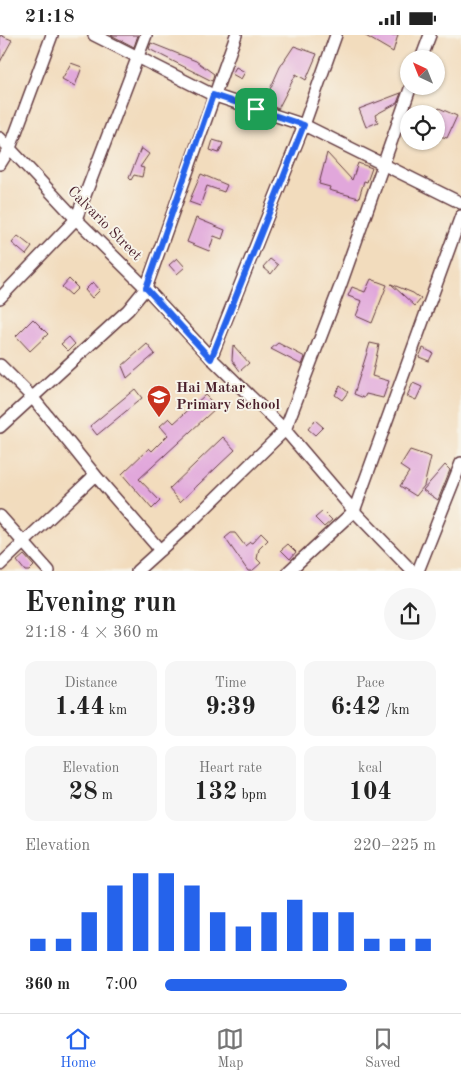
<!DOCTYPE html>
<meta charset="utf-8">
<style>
:root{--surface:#fff;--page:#f6f6f6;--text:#222;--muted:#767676;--line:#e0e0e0;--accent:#2563eb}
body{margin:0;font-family:"Old Standard TT",serif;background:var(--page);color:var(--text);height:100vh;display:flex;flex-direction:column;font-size:19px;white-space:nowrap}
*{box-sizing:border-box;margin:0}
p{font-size:16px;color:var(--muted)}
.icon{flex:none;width:28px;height:28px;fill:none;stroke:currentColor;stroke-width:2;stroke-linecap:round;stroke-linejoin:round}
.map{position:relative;height:536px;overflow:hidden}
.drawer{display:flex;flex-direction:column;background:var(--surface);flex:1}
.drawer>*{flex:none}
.needle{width:32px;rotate:317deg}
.fabs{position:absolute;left:400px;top:15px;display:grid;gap:10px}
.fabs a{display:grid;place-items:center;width:45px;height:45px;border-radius:50%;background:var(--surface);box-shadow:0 1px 4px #0004;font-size:25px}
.pin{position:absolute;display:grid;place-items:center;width:42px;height:42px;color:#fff;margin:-21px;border-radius:10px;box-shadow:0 2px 8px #0006}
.round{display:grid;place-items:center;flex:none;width:52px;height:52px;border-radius:26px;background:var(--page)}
.overview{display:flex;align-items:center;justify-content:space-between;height:85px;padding:0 25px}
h1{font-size:28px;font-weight:700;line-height:38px}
.figures{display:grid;grid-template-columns:repeat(3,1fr);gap:8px;height:85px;padding:5px 25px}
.figures div{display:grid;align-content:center;border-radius:12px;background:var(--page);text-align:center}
.figures b{font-size:25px;font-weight:700}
.figures small{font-size:14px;font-weight:400}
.figures p{font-size:14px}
.chart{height:140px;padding:10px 25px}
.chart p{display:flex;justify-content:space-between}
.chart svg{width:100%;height:90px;margin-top:5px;stroke:var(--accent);stroke-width:6}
ul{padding:0 25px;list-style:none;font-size:16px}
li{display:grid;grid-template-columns:80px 60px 1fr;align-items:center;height:38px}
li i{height:12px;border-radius:6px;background:var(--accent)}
.status{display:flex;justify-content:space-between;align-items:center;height:35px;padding:0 25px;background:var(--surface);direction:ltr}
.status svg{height:14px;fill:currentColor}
.tabs{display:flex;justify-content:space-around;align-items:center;height:70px;border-top:1px solid var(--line);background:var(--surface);font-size:14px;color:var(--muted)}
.tabs a{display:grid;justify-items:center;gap:2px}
.tabs .selected{color:var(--accent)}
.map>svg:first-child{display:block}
</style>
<div class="status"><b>21:18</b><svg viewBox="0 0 49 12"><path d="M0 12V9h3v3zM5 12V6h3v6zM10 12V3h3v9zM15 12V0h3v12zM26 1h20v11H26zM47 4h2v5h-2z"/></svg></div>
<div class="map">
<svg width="461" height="536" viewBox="0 0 461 536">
<rect width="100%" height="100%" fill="#f7f3e8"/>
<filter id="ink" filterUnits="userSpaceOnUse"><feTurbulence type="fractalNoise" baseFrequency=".02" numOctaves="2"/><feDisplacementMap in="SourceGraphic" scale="10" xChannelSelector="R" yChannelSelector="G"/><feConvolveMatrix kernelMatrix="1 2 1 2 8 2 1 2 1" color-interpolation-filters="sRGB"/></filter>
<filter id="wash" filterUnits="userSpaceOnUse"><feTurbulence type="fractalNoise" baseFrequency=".0096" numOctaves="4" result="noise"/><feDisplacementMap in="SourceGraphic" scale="20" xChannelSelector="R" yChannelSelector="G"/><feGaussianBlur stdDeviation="1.12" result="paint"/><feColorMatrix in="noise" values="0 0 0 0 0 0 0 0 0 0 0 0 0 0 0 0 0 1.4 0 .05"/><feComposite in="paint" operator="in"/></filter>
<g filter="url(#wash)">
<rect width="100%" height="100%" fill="#f2dcbd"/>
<g id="blocks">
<g fill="#e1a7db">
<path d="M0 0 12 5 0 27Z"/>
<path d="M111 0H138L134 12Z"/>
<path d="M364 0H398L393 17Z"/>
<path d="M151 8 196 26 214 39 212 46 149 14Z"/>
<path d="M294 11 317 19 306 45 296 39 278 74 267 68 271 63 267 61 280 32Z"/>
<path d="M71 28 82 32 75 51 62 44Z"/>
<path d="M236 32 245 37 241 44 232 39Z"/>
<path d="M401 58 397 68 375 80 378 87 366 92 359 74Z"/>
<path d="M439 73 457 81 447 103 436 100V78Z"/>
<path d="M213 105 223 108 219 118 210 115Z"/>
<path d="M141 113 149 119 140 132 144 133 142 142 134 140 131 145 129 143Z"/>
<path d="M327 118 352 145 358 128 372 133 367 147 364 146 359 163 329 155 330 152 319 149Z"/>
<path d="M201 139 227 150 224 157 207 151 200 171 189 167Z"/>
<path d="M196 183 225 195 222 204 214 201 209 216 187 207Z"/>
<path d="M18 201 32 212 26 220 12 208Z"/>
<path d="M177 223 185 232 177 239 169 230Z"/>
<path d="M270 224 278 230 271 239 263 232Z"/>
<path d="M69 244 78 253 71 260 62 252Z"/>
<path d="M371 244 387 250 372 288 356 281 362 266 348 261 352 252 365 257Z"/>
<path d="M93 247 100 255 92 263 85 255Z"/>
<path d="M391 249 413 258 421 264 415 271Z"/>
<path d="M33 284 48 299 30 316 16 301Z"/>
<path d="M69 302 75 309 68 316 61 309Z"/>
<path d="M278 308 305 322 302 330 271 314Z"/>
<path d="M370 308 379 310 372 341 389 346 383 363 366 359 364 363 354 359Z"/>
<path d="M147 309 155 319 127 343 122 331Z"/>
<path d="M233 310 249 328 240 336 232 325Z"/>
<path d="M423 313 433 318 429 326 419 322Z"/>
<path d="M413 348 422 352 416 365 407 361Z"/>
<path d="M340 351 348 357 342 365 335 360Z"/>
<path d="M135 354 142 363 97 400 90 391Z"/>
<path d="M205 360 217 372 139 444 160 466 152 474 122 439 149 413 152 416 168 400 160 391 169 383 174 388Z"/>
<path d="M315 385 323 392 315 400 308 394Z"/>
<path d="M223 402 235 415 180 467 169 454Z"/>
<path d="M410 415 431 422 424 451 416 461 400 451 409 437 400 431Z"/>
<path d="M445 430 450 435 438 465 423 455Z"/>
<path d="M323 476 332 485 324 492 315 483Z"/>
<path d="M231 498H235L245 511 250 507 252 508 261 498 268 505 259 514 257 524 261 528 252 536H248L225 503Z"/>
<path d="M288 509 296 517 290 524 281 515Z"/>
<path d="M24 520 34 531 29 536H25L17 526Z"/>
</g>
</g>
</g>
<g filter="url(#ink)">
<use href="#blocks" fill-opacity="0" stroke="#633b41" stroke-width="1"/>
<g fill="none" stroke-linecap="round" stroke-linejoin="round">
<defs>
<g id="street">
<path d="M94 0 213 60 304 90 461 168"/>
<path d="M421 24 430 0"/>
<path d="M0 103 76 184 146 253 211 323 285 395 354 476 412 536"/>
<path d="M0 129 10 113 52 0"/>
<path d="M0 263 76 184 146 0"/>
<path d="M211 323 304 90 336 0"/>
<path d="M0 330 33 363 95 440 160 515"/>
<path d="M0 392 128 275 146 253 236 0"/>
<path d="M0 481 49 536"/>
<path d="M0 530 95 440"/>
<path d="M137 536 191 487 285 395 341 249 411 51"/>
<path d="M289 536 354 476 461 181"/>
<path d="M418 536 461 428"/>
</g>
</defs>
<use href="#street" stroke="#633b41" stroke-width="14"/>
<use href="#street" stroke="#fff" stroke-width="11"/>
</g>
</g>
<g fill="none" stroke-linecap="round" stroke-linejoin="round" filter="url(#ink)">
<defs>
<path id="route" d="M213 60 304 90 211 324 146 253Z"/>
</defs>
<use href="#route" stroke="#fff" stroke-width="10"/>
<use href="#route" stroke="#2563eb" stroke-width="6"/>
</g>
<defs>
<symbol id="school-pin" viewBox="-11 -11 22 30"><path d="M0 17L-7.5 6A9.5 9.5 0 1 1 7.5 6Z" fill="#c8321e" stroke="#f7f3e8"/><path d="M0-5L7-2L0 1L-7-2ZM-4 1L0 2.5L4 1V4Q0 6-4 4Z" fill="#fff"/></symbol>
</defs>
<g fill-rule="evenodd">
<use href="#school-pin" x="145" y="348" width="28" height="38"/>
</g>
<g text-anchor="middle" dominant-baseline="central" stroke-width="4" stroke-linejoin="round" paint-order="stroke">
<g font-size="15" fill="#4a1f2b" stroke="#f7f3e8">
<text transform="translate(104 189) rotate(45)">Calvario Street</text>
</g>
<g font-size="15" font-weight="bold" fill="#4a1f2b" stroke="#f7f3e8" text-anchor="start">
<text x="176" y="353">Hai Matar<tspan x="176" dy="17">Primary School</tspan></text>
</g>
</g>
</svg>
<div class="fabs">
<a><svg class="needle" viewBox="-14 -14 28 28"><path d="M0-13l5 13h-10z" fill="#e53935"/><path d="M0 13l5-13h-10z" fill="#767676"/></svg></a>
<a><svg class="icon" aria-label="locate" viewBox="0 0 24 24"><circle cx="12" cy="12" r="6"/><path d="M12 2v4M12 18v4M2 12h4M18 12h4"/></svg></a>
</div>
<div class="pin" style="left:256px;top:74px;background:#1e9e55"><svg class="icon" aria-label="arrive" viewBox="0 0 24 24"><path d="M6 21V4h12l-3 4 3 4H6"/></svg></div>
</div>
<section class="drawer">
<div class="overview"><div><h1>Evening run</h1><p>21:18 · 4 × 360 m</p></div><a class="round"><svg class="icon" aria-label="share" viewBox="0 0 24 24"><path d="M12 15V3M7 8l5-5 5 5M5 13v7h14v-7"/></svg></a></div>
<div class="figures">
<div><p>Distance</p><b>1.44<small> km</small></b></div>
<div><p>Time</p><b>9:39</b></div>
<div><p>Pace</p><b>6:42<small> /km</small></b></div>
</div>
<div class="figures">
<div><p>Elevation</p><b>28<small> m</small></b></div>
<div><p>Heart rate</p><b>132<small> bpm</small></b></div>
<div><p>kcal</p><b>104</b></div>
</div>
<div class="chart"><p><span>Elevation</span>220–225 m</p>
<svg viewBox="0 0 160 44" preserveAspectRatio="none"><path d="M5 44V38M15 44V38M25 44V25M35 44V12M45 44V6M55 44V6M65 44V12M75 44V25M85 44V32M95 44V25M105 44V19M115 44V25M125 44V25M135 44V38M145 44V38M155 44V38"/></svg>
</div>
<ul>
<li><b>360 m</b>7:00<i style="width:67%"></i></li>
</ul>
</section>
<nav class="tabs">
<a class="selected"><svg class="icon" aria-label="home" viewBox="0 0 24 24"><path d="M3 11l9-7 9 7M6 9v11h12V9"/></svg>Home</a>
<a><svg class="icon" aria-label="map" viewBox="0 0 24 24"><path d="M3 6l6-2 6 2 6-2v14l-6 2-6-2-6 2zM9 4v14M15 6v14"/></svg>Map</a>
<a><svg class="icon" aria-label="saved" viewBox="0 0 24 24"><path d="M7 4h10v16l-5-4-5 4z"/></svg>Saved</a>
</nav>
